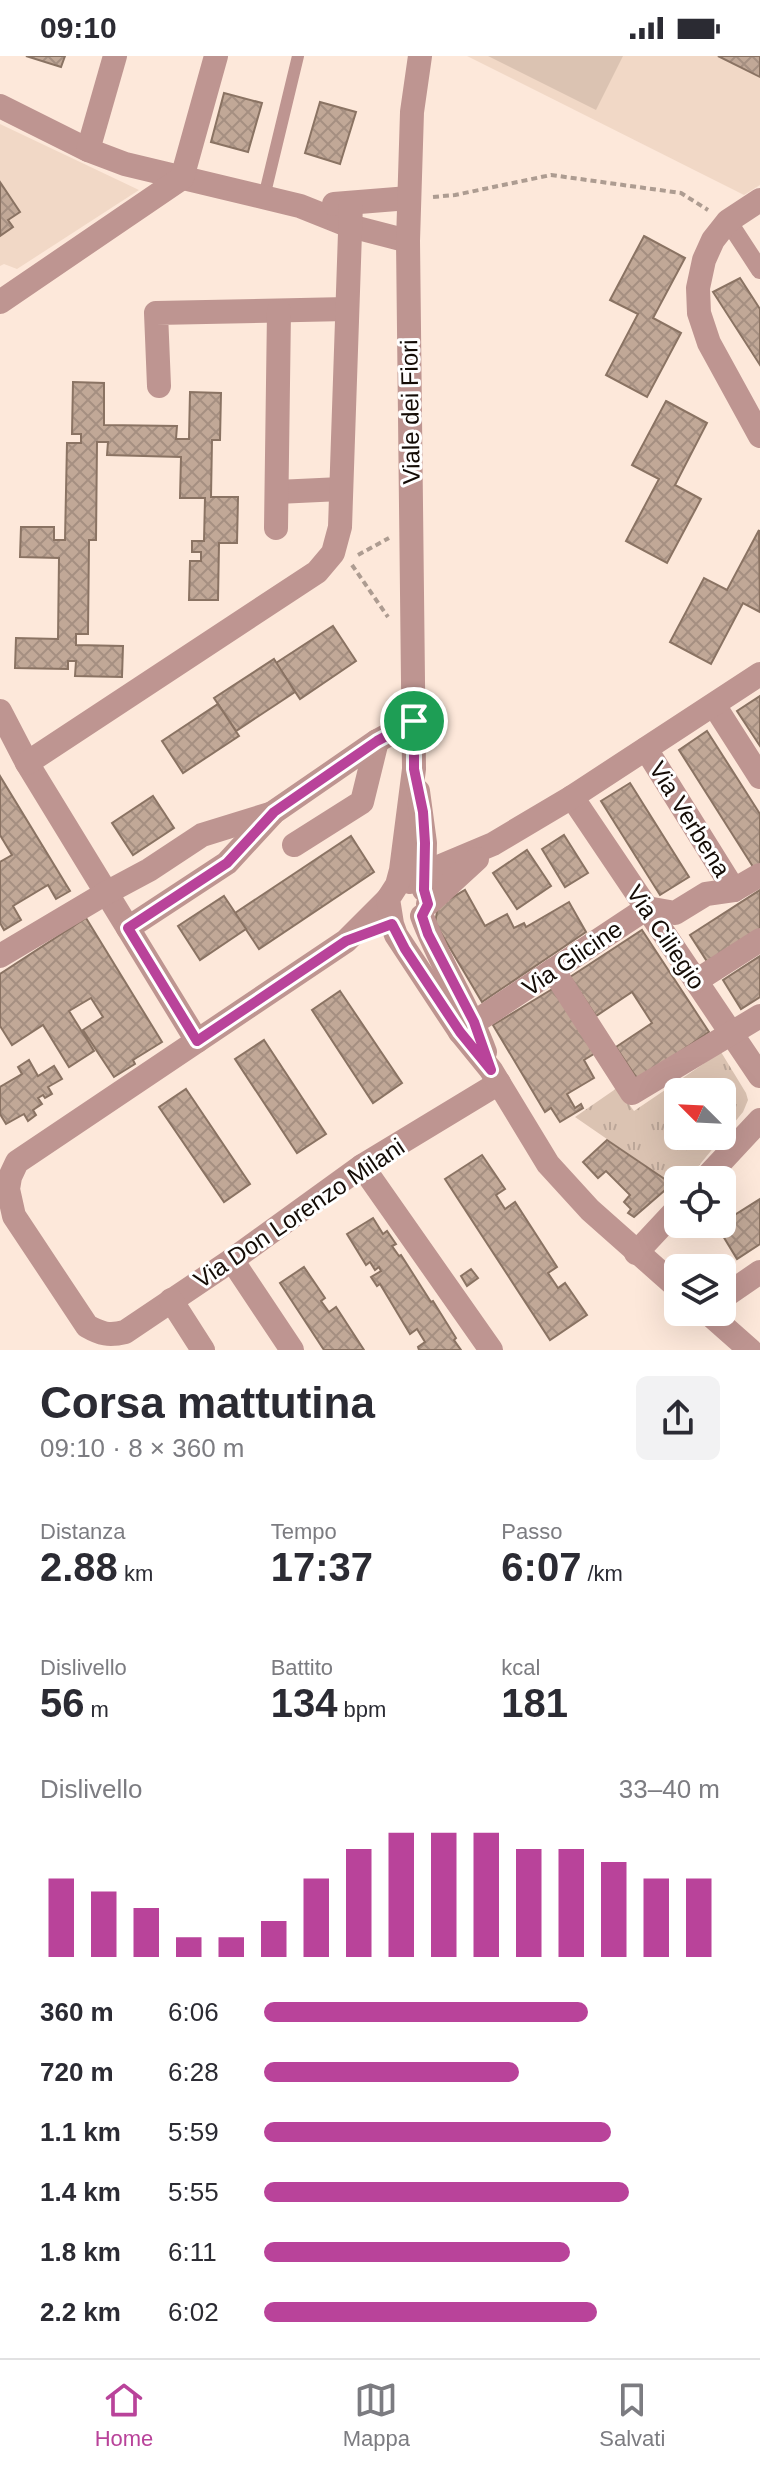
<!DOCTYPE html>
<html lang="it">
<meta charset="utf-8">
<style>
:root{--surface:#fff;--page:#f2f2f3;--text:#2b2b33;--muted:#7c7c81;--line:#e1e1e2;--accent:#b9439a}
body{margin:0;font-family:Helvetica,sans-serif;background:var(--page);color:var(--text);height:100vh;display:flex;flex-direction:column;font-size:30px;white-space:nowrap}
*{box-sizing:border-box;margin:0}
p{font-size:26px;color:var(--muted)}
.icon{flex:none;width:44px;height:44px;fill:none;stroke:currentColor;stroke-width:2;stroke-linecap:round;stroke-linejoin:round}
.map{position:relative;height:1294px;overflow:hidden}
.panel{display:flex;flex-direction:column;background:var(--surface);flex:1}
.panel>*{flex:none}
.needle{width:52px;rotate:294deg}
.buttons{position:absolute;left:664px;top:1022px;display:grid;gap:16px}
.buttons a{display:grid;place-items:center;width:72px;height:72px;border-radius:12px;background:var(--surface);box-shadow:0 8px 32px #0002;font-size:40px}
.pin{position:absolute;display:grid;place-items:center;width:68px;height:68px;color:#fff;margin:-34px;border:4px solid #fff;border-radius:50%;box-shadow:0 2px 8px #0007}
.round{display:grid;place-items:center;flex:none;width:84px;height:84px;border-radius:12px;background:var(--page)}
.head{display:flex;align-items:center;justify-content:space-between;height:136px;padding:0 40px}
h1{font-size:44px;font-weight:700;line-height:60px}
.metrics{display:grid;grid-template-columns:repeat(3,1fr);gap:12px;height:136px;padding:8px 40px}
.metrics div{display:grid;align-content:center}
.metrics b{font-size:40px;font-weight:700}
.metrics small{font-size:22px;font-weight:400}
.metrics p{font-size:22px}
.chart{height:224px;padding:16px 40px}
.chart p{display:flex;justify-content:space-between}
.chart svg{width:100%;height:144px;margin-top:8px;stroke:var(--accent);stroke-width:6}
ul{padding:0 40px;list-style:none;font-size:26px}
li{display:grid;grid-template-columns:128px 96px 1fr;align-items:center;height:60px}
li i{height:20px;border-radius:10px;background:var(--accent)}
.status{display:flex;justify-content:space-between;align-items:center;height:56px;padding:0 40px;background:var(--surface);direction:ltr}
.status svg{height:22px;fill:currentColor}
.dock{display:flex;justify-content:space-around;align-items:center;height:112px;border-top:2px solid var(--line);background:var(--surface);font-size:22px;color:var(--muted)}
.dock a{display:grid;justify-items:center;gap:4px}
.dock .current{color:var(--accent)}
.map>svg:first-child{display:block}
</style>
<div class="status"><b>09:10</b><svg viewBox="0 0 49 12"><path d="M0 12V9h3v3zM5 12V6h3v6zM10 12V3h3v9zM15 12V0h3v12zM26 1h20v11H26zM47 4h2v5h-2z"/></svg></div>
<div class="map">
<svg width="760" height="1294" viewBox="0 0 760 1294">
<defs>
<pattern id="park-tufts" width="24" height="20" patternUnits="userSpaceOnUse" patternTransform="scale(2)"><rect width="24" height="20" fill="#dbc3b2"/><path d="M3 7l-1-3M5 7V3M7 7l1-3M15 17l-1-3M17 17v-4M19 17l1-3" fill="none" stroke="#bba698"/></pattern>
<pattern id="building-cross-hatch" width="8" height="8" patternUnits="userSpaceOnUse" patternTransform="scale(2)"><rect width="8" height="8" fill="#c1a897"/><path d="M0 0l8 8M0 8l8-8" fill="none" stroke="#a58f81"/></pattern>
</defs>
<rect width="100%" height="100%" fill="#fde8da"/>
<g fill="#f1d8c6">
<path d="M467 0H760V129L744 139Z"/>
<path d="M0 68 139 134 17 213 4 208 0 210Z"/>
</g>
<path fill="#dbc3b2" d="M488 0H623L596 54Z"/>
<path fill="url(#park-tufts)" fill-rule="evenodd" d="M721 996 746 1037 748 1044 743 1056 687 1124H678V1132L575 1061 617 1032 634 1055ZM678 1036H722V1080H678Z"/>
<g fill="url(#building-cross-hatch)" stroke="#8a7363" stroke-width="2">
<path d="M26 0H65L61 11Z"/>
<path d="M718 0H760V21Z"/>
<path d="M224 37 262 47 248 96 211 86Z"/>
<path d="M320 46 356 56 340 108 305 97Z"/>
<path d="M0 126 20 156 8 164 13 171 0 180Z"/>
<path d="M644 180 685 202 653 262 681 277 647 341 606 319 638 258 610 244Z"/>
<path d="M740 222 760 253V309L713 236Z"/>
<path d="M73 326 104 327V369L177 370 176 383H189L190 336 221 337 220 384H212L211 441H238L237 487H219L218 544H189L190 505H201V496H192V485H204L205 442H180L181 401 107 399 108 386H97L96 484H89L88 578H76V589L123 590 122 621 75 620 76 605H68V613L15 612 16 582 58 583 59 502 20 501 21 471H54V484H65L67 387H81V378H72Z"/>
<path d="M666 345 707 367 675 429 701 443 667 507 626 485 659 423 632 409Z"/>
<path d="M759 474 760 556 743 547 711 608 670 586 704 522 727 534Z"/>
<path d="M333 570 356 605 300 643 276 607Z"/>
<path d="M274 603 295 636 236 675 214 642Z"/>
<path d="M760 640V690L737 655Z"/>
<path d="M218 648 239 680 183 717 162 685Z"/>
<path d="M707 675 760 758V811L755 814 679 694Z"/>
<path d="M0 720 70 835 56 843 48 829 13 850 21 864 4 874 0 867V806L12 799 0 779Z"/>
<path d="M630 727 689 821 660 839 601 745Z"/>
<path d="M153 740 174 772 133 799 112 767Z"/>
<path d="M564 779 588 817 565 831 542 793Z"/>
<path d="M351 780 374 816 259 893 235 857Z"/>
<path d="M527 794 551 830 517 853 493 817Z"/>
<path d="M465 834 485 870 507 858 514 872 524 867 526 871 569 846 586 876 482 946 435 867 438 850Z"/>
<path d="M760 834V874L708 907 690 879Z"/>
<path d="M224 840 246 873 200 904 178 870Z"/>
<path d="M86 862 162 986 133 1004 135 1008 114 1021 83 974 103 961 91 942 69 955 94 995 69 1011 43 969 12 989 0 970V918Z"/>
<path d="M642 874 709 976 638 1024 616 991 652 967 632 936 596 960 570 921Z"/>
<path d="M760 900V941L741 953 723 924Z"/>
<path d="M554 932 597 996 584 1004 594 1022 567 1038 575 1052 581 1048 583 1052 560 1066 551 1052 545 1056 493 969Z"/>
<path d="M340 935 402 1027 373 1047 312 954Z"/>
<path d="M264 984 326 1078 297 1097 235 1003Z"/>
<path d="M29 1004 38 1020 54 1010 62 1023 48 1031 52 1038 45 1042 43 1039 38 1042 42 1048 33 1054 36 1059 28 1065 24 1058 6 1068 0 1058V1031L22 1018 18 1011Z"/>
<path d="M186 1033 250 1128 224 1146 159 1051Z"/>
<path d="M607 1084 672 1128 634 1161 628 1157 631 1153 624 1146 630 1139 606 1115 598 1122 583 1106Z"/>
<path d="M482 1099 505 1133 496 1139 505 1153 515 1146 557 1211 548 1217 558 1232 565 1227 587 1259 550 1284 445 1123Z"/>
<path d="M760 1143V1188L737 1203 717 1170Z"/>
<path d="M373 1162 383 1178 387 1175 396 1188 392 1190 399 1200 401 1199 431 1246 433 1245 456 1282 454 1284 461 1294H419L418 1291 425 1286 417 1273 410 1278 380 1228 377 1230 371 1221 381 1215 379 1211 375 1214 370 1206 366 1209 347 1178Z"/>
<path d="M304 1211 325 1242 321 1245 329 1256 336 1251 364 1294H324L280 1227Z"/>
<path d="M471 1213 478 1222 467 1230 461 1220Z"/>
</g>
<g fill="none" stroke-linecap="round" stroke-linejoin="round">
<g stroke="#ad9c91" stroke-width="4" stroke-dasharray="6 4" stroke-linecap="butt">
<path d="M433 141 455 139 551 119 681 137 708 154"/>
<path d="M358 499 389 482"/>
<path d="M352 509 388 561"/>
</g>
<path stroke="#be9591" stroke-width="12" d="M264 141 298 0"/>
<path stroke="#be9591" stroke-width="18" d="M728 165 760 214"/>
<g stroke="#be9591" stroke-width="24">
<path d="M0 50 88 94 125 108 300 150 350 170 408 185"/>
<path d="M88 94 115 0"/>
<path d="M760 144 728 165 713 184 704 204 698 232 699 257 709 287 760 380"/>
<path d="M334 148 409 142"/>
<path d="M0 246 182 122 216 0"/>
<path d="M159 330 156 257 347 253"/>
<path d="M277 436 341 433"/>
<path d="M276 472 279 255"/>
<path d="M714 649 760 721"/>
<path d="M0 655 27 707 197 985"/>
<path d="M646 693 734 834"/>
<path d="M27 707 317 516 333 497 340 471 351 147"/>
<path d="M572 741 760 1020"/>
<path d="M294 789 362 746 377 685"/>
<path d="M410 826 424 817 493 788 572 741 760 618"/>
<path d="M388 843 346 885 17 1106 10 1121 8 1133 14 1160 87 1270C101 1278 109 1280 125 1276L232 1204 362 1110 499 1027"/>
<path d="M428 848 477 803"/>
<path d="M128 872 227 807 274 756 377 685 414 665"/>
<path d="M0 900 106 837 149 814 202 779 273 757"/>
<path d="M553 914 632 1037 760 960"/>
<path d="M696 925 760 884"/>
<path d="M460 976 647 852 675 857 706 838 734 834 760 819"/>
<path d="M362 1110 491 1294"/>
<path d="M704 1124 760 1064"/>
<path d="M636 1197 678 1152"/>
<path d="M232 1204 292 1294"/>
<path d="M722 1242 760 1216"/>
<path d="M171 1244 203 1294"/>
</g>
<g stroke="#be9591" stroke-width="24">
<path d="M420 0 412 56 408 185 414 713 401 814 397 829 388 843 392 868 396 879 460 976 491 1014 548 1108 590 1154 678 1232"/>
<path d="M418 735 425 787 424 834"/>
<path d="M422 860C439 907 468 949 485 996"/>
<path d="M707 1256 750 1294"/>
</g>
</g>
<g fill="none" stroke-linecap="round" stroke-linejoin="round">
<defs>
<path id="route" d="M414 665V713L423 756 425 787 424 834 428 848 422 860 428 878 474 966 491 1014 460 976 405 893 392 868 346 885 197 985 128 872 227 807 274 756 377 685Z"/>
</defs>
<use href="#route" stroke="#fff" stroke-width="16"/>
<use href="#route" stroke="#b9439a" stroke-width="10"/>
</g>
<g text-anchor="middle" dominant-baseline="central" stroke-width="6" stroke-linejoin="round" paint-order="stroke">
<g font-size="24" fill="#140c06" stroke="#fff">
<text transform="translate(410 356) rotate(-91)">Viale dei Fiori</text>
<text transform="translate(690 763) rotate(58)">Via Verbena</text>
<text transform="translate(666 881) rotate(56)">Via Ciliegio</text>
<text transform="translate(572 902) rotate(-34)">Via Glicine</text>
<text transform="translate(299 1157) rotate(-34)">Via Don Lorenzo Milani</text>
</g>
</g>
</svg>
<div class="buttons">
<a><svg class="needle" viewBox="-14 -14 28 28"><path d="M0-13l5 13h-10z" fill="#e53935"/><path d="M0 13l5-13h-10z" fill="#7c7c81"/></svg></a>
<a><svg class="icon" aria-label="locate" viewBox="0 0 24 24"><circle cx="12" cy="12" r="6"/><path d="M12 2v4M12 18v4M2 12h4M18 12h4"/></svg></a>
<a><svg class="icon" aria-label="layers" viewBox="0 0 24 24"><path d="M12 4l9 5-9 5-9-5zM3 14l9 5 9-5"/></svg></a>
</div>
<div class="pin" style="left:414px;top:665px;background:#1e9e55"><svg class="icon" aria-label="arrive" viewBox="0 0 24 24"><path d="M6 21V4h12l-3 4 3 4H6"/></svg></div>
</div>
<section class="panel">
<div class="head"><div><h1>Corsa mattutina</h1><p>09:10 · 8 × 360 m</p></div><a class="round"><svg class="icon" aria-label="share" viewBox="0 0 24 24"><path d="M12 15V3M7 8l5-5 5 5M5 13v7h14v-7"/></svg></a></div>
<div class="metrics">
<div><p>Distanza</p><b>2.88<small> km</small></b></div>
<div><p>Tempo</p><b>17:37</b></div>
<div><p>Passo</p><b>6:07<small> /km</small></b></div>
</div>
<div class="metrics">
<div><p>Dislivello</p><b>56<small> m</small></b></div>
<div><p>Battito</p><b>134<small> bpm</small></b></div>
<div><p>kcal</p><b>181</b></div>
</div>
<div class="chart"><p><span>Dislivello</span>33–40 m</p>
<svg viewBox="0 0 160 44" preserveAspectRatio="none"><path d="M5 44V20M15 44V24M25 44V29M35 44V38M45 44V38M55 44V33M65 44V20M75 44V11M85 44V6M95 44V6M105 44V6M115 44V11M125 44V11M135 44V15M145 44V20M155 44V20"/></svg>
</div>
<ul>
<li><b>360 m</b>6:06<i style="width:71%"></i></li>
<li><b>720 m</b>6:28<i style="width:56%"></i></li>
<li><b>1.1 km</b>5:59<i style="width:76%"></i></li>
<li><b>1.4 km</b>5:55<i style="width:80%"></i></li>
<li><b>1.8 km</b>6:11<i style="width:67%"></i></li>
<li><b>2.2 km</b>6:02<i style="width:73%"></i></li>
</ul>
</section>
<nav class="dock">
<a class="current"><svg class="icon" aria-label="home" viewBox="0 0 24 24"><path d="M3 11l9-7 9 7M6 9v11h12V9"/></svg>Home</a>
<a><svg class="icon" aria-label="map" viewBox="0 0 24 24"><path d="M3 6l6-2 6 2 6-2v14l-6 2-6-2-6 2zM9 4v14M15 6v14"/></svg>Mappa</a>
<a><svg class="icon" aria-label="saved" viewBox="0 0 24 24"><path d="M7 4h10v16l-5-4-5 4z"/></svg>Salvati</a>
</nav>
